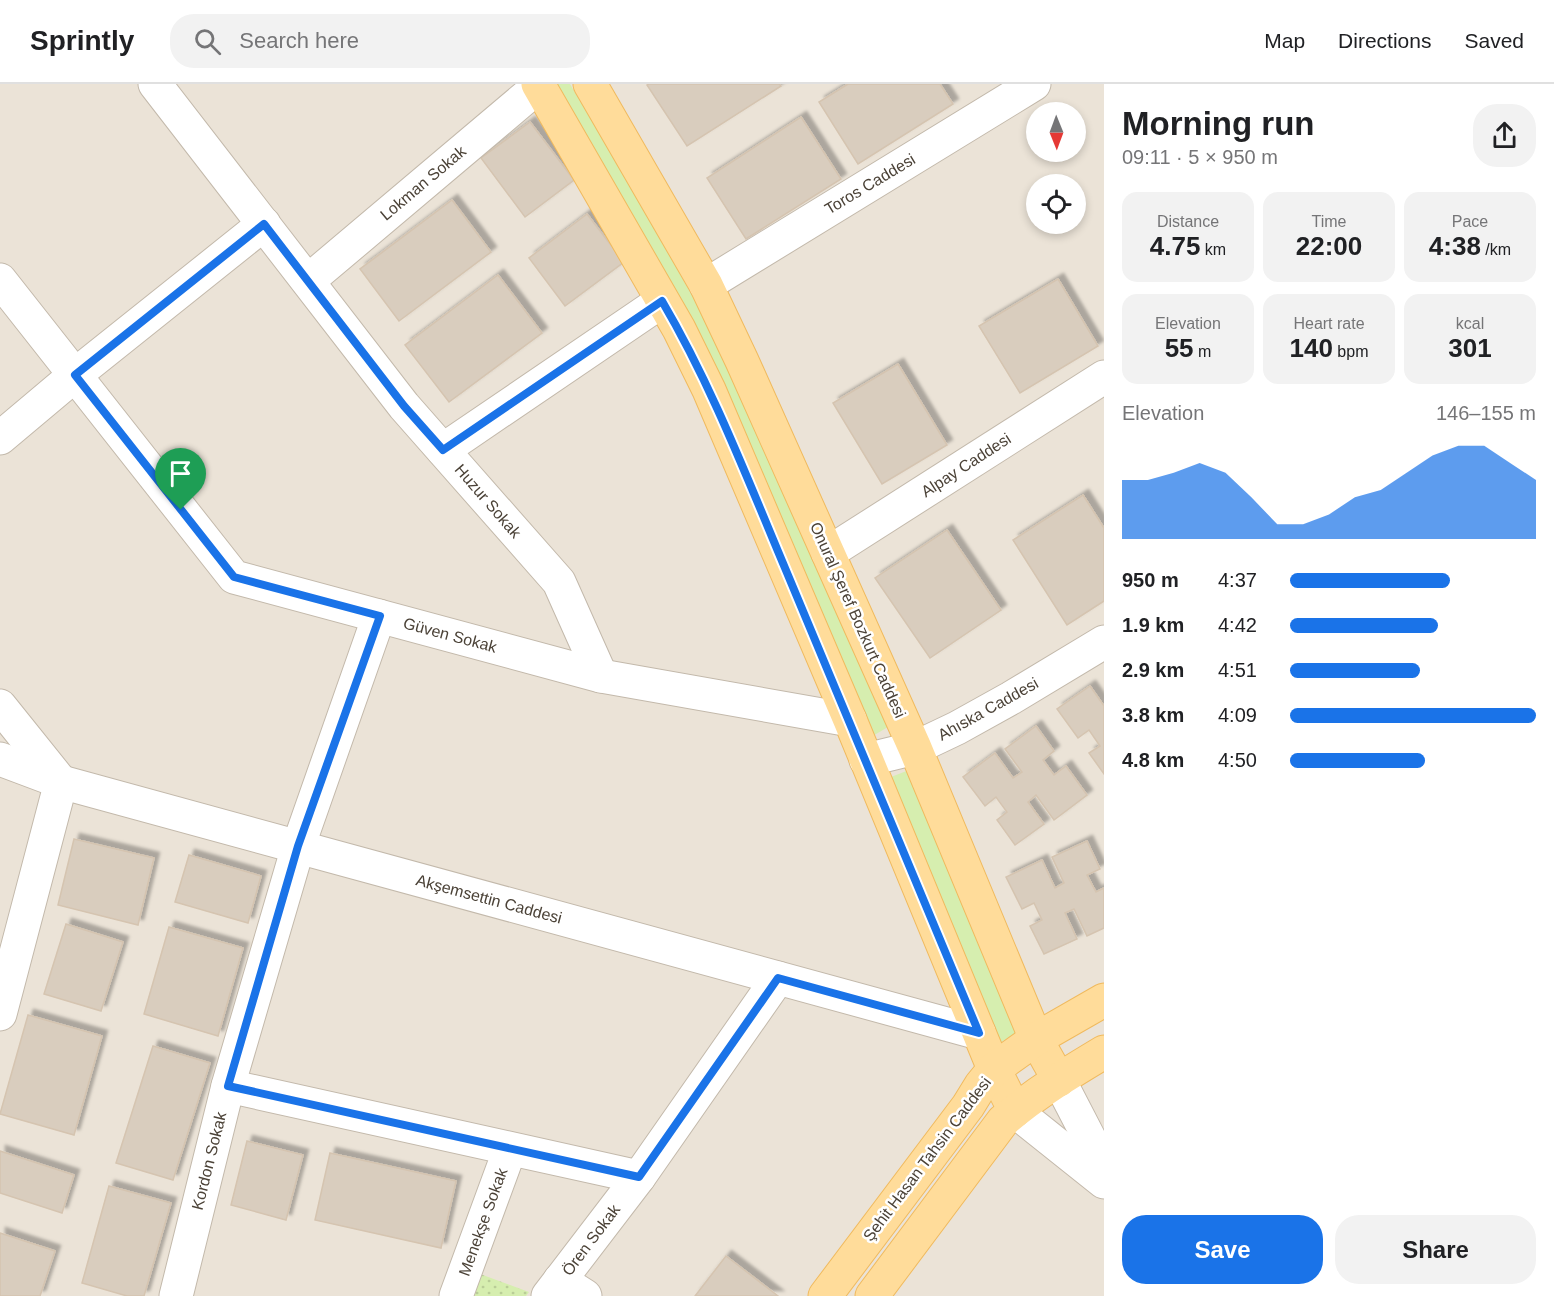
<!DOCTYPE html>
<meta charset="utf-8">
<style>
:root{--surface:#fff;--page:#f2f2f2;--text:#202124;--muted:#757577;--line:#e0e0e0;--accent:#1a73e8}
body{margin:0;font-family:Arial,sans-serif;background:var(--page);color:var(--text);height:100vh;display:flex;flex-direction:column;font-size:22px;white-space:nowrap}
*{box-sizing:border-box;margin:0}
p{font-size:20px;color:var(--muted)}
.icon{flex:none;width:33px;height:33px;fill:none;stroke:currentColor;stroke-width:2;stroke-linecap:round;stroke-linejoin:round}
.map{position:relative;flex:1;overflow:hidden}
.sheet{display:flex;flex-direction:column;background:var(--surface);width:450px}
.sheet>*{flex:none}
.needle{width:39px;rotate:179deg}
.controls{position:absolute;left:1026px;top:18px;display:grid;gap:12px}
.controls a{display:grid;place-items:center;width:60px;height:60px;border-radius:50%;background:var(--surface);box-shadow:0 3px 9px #0003;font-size:30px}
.pin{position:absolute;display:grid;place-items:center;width:51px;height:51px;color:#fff;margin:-62px -26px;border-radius:50% 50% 50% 0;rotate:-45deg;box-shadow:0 0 6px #0007}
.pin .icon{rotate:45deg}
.round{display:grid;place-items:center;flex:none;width:63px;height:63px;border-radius:24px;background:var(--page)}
.summary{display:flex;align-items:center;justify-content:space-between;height:102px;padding:0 18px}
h1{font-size:33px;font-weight:600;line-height:45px}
.stats{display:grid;grid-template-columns:repeat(3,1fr);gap:9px;height:102px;padding:6px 18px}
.stats div{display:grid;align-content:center;border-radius:15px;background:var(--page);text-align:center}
.stats b{font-size:26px;font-weight:600}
.stats small{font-size:16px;font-weight:400}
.stats p{font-size:16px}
.chart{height:168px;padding:12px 18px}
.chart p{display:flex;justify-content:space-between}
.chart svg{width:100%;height:108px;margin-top:6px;fill:var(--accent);opacity:.7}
.button{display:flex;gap:12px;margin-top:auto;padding:12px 18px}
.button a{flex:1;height:69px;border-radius:24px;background:var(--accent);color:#fff;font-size:24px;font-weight:600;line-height:69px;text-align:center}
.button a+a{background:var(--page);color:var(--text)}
ul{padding:0 18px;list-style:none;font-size:20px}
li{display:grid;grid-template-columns:96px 72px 1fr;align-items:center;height:45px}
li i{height:15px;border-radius:8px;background:var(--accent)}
header{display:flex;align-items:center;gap:36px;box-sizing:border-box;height:84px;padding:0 30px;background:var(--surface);border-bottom:2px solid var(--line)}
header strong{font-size:28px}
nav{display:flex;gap:33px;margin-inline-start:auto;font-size:21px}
.search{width:420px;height:54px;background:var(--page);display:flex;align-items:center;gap:15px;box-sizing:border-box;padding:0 21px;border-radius:24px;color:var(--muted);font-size:22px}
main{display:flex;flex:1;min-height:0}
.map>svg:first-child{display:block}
</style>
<header>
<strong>Sprintly</strong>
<div class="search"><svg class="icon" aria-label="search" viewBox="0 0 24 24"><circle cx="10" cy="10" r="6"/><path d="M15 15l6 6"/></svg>Search here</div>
<nav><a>Map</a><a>Directions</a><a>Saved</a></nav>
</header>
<main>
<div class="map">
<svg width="1104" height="1212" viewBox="0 0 1104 1212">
<defs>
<pattern id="park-dots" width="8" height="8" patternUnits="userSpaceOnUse" patternTransform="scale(1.5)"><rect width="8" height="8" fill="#d6eeaf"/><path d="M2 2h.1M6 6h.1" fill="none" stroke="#b9cd97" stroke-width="1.8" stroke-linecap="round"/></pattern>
<filter id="shadow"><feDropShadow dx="5.5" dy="-5.5" stdDeviation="1.5" flood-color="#0004"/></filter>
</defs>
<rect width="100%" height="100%" fill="#f6f2ea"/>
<path fill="#ebe3d7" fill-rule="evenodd" d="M0 0H1104V1212H0ZM1036 28H1076V68H1036ZM1036 100H1076V140H1036Z"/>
<g fill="#d6eeaf">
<path d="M550 0H570L640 118 689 206 724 272 888 643 871 653Z"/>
<path d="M909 686 1018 948 1001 958 891 693Z"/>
</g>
<path fill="url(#park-dots)" d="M472 1187 529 1208 526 1212H463Z"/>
<g fill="#d9cdbe" stroke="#d5c4b0" stroke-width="1.5" filter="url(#shadow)">
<path d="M649 0H779L781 2 687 62 647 1Z"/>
<path d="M848 0H940L953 20 858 80 819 18Z"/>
<path d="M801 33 841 95 746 155 707 94Z"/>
<path d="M530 38 574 96 525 133 481 74Z"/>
<path d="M452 116 491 168 399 237 360 185Z"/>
<path d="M587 130 624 178 565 222 529 174Z"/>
<path d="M498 191 542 249 449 318 405 261Z"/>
<path d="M1058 195 1098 262 1020 309 979 242Z"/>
<path d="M898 280 947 361 882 400 833 319Z"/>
<path d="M1083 411 1104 444V517L1067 541 1013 456Z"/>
<path d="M947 446 1001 526 930 574 875 494Z"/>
<path d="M1090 602 1104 622V690L1089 669 1100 662 1089 646 1078 654 1057 625Z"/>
<path d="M1036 642 1054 667 1043 676 1054 691 1066 682 1087 711 1054 736 1036 711 1028 718 1044 740 1015 761 997 736 1007 728 996 713 985 722 963 693 995 669 1013 694 1022 688 1005 665Z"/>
<path d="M74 755 154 774 138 841 58 821Z"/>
<path d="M1087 757 1100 785 1087 791 1096 808 1104 804V844L1087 852 1074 825 1065 829 1077 855 1044 870 1030 842 1042 836 1034 819 1022 825 1006 793 1042 776 1055 804 1064 799 1052 773Z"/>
<path d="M189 771 261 792 248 839 175 818Z"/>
<path d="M66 840 123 858 101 927 44 910Z"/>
<path d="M169 843 243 864 218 952 144 930Z"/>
<path d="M28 931 102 952 74 1051 0 1030Z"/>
<path d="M153 962 210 979 173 1096 116 1079Z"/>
<path d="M247 1057 303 1071 286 1136 231 1121Z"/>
<path d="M0 1067 74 1091 62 1129 0 1109Z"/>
<path d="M330 1069 456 1097 441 1164 315 1136Z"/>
<path d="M109 1102 171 1119 144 1212H127L82 1199Z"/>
<path d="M0 1149 55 1167 40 1212H0Z"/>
<path d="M726 1172 778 1212H695Z"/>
</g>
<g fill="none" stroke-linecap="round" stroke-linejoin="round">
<defs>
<g id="minor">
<path d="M155 0 404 322 559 498 601 592"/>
<path d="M0 196 234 493 601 592 850 636"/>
<path d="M308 197 539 2"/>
<path d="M706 201 1034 0"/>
<path d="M0 354 75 291 264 140"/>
<path d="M443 366 662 217"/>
<path d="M828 469 1104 293"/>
<path d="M0 622 61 698 0 930"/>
<path d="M0 675 61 698 979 949"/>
<path d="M866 676 915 664 957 644 1011 614 1104 558"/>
<path d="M1059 996 1104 1083"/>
<path d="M228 1002 639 1093"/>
<path d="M1015 1027 1104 1098"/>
<path d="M560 1196 585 1212"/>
<path d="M176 1212 228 1002 298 763 379 532"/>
<path d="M456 1212 510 1065"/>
<path d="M548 1212 639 1093 778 894"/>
</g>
<g id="major">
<path d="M538 0 679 245 709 306 850 636 994 985 1015 1027"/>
<path d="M590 0 706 201 742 277 915 664 1036 955 1059 996"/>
<path d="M825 1212 968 1022 981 1001 994 985 1036 955 1104 916"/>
<path d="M872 1212 1003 1037C1034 1010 1069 989 1104 968"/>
</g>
</defs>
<use href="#minor" stroke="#c3b9ab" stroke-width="35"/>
<use href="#major" stroke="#f0ba5e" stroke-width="35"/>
<use href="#minor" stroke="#fff" stroke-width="33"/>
<use href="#major" stroke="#ffdc9a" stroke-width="33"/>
</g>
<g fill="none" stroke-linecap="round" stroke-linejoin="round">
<defs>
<path id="route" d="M264 140 404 322 443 366 662 217C712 302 747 394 785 484 851 639 915 794 979 949L778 894 639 1093 228 1002 298 762 380 532 234 493 75 291Z"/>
</defs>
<use href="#route" stroke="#fff" stroke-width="12"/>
<use href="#route" stroke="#1a73e8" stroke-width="8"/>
</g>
<g text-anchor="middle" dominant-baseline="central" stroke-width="5" stroke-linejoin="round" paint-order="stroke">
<g font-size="16" fill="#4b4237" stroke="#fff">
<text transform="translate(423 99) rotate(-40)">Lokman Sokak</text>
<text transform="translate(870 100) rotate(-31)">Toros Caddesi</text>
<text transform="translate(966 381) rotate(-33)">Alpay Caddesi</text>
<text transform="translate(488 417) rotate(49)">Huzur Sokak</text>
<text transform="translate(858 536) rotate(66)">Onural Şeref Bozkurt Caddesi</text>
<text transform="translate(450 551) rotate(15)">Güven Sokak</text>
<text transform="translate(988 625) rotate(-29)">Ahıska Caddesi</text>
<text transform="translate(489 815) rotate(15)">Akşemsettin Caddesi</text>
<text transform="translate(927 1075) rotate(-53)">Şehit Hasan Tahsin Caddesi</text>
<text transform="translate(209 1077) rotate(-76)">Kordon Sokak</text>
<text transform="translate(483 1138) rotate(-70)">Menekşe Sokak</text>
<text transform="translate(591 1156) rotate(-53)">Ören Sokak</text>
</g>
</g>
</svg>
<div class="controls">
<a><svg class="needle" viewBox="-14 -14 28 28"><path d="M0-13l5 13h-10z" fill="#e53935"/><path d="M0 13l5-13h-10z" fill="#757577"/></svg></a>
<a><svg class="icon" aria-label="locate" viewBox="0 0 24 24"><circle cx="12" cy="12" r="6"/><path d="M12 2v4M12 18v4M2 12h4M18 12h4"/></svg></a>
</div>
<div class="pin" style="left:181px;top:426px;background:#1e9e55"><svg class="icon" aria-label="arrive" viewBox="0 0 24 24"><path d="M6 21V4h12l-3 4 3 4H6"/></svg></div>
</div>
<section class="sheet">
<div class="summary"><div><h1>Morning run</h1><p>09:11 · 5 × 950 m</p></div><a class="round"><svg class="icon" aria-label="share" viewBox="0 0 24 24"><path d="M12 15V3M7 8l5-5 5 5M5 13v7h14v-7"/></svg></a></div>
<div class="stats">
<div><p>Distance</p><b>4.75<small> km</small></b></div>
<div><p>Time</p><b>22:00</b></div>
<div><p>Pace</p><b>4:38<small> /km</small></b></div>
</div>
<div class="stats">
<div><p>Elevation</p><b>55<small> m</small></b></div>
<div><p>Heart rate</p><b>140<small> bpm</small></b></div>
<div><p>kcal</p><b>301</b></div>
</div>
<div class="chart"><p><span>Elevation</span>146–155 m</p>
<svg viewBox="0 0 160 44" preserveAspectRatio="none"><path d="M0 44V20L10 20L20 17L30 13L40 17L50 27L60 38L70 38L80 34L90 27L100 24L110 17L120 10L130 6L140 6L150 13L160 20V44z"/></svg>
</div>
<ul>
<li><b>950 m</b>4:37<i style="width:65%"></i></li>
<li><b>1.9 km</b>4:42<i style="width:60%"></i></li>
<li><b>2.9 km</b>4:51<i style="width:53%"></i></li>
<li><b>3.8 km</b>4:09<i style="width:100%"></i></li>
<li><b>4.8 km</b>4:50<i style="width:55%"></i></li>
</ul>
<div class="button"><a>Save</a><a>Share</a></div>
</section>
</main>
